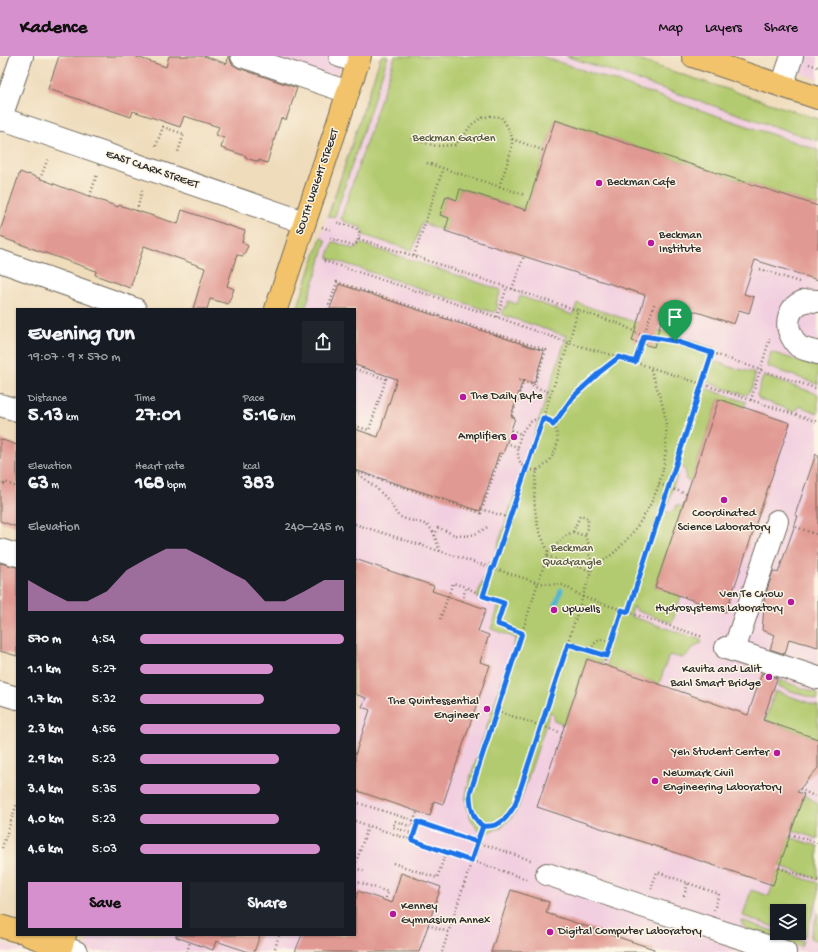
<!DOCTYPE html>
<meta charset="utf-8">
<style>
:root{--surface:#171b24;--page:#20242c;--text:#f1f3f6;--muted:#9ea1a6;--accent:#d690ce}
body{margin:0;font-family:"Gochi Hand",sans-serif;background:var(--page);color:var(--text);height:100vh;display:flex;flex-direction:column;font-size:15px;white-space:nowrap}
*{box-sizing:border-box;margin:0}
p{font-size:13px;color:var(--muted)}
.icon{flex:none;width:22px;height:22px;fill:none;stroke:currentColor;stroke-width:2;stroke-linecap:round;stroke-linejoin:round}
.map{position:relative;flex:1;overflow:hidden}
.sheet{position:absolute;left:16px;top:252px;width:340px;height:628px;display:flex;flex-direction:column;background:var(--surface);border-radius:0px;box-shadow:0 1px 3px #0004}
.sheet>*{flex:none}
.fabs{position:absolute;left:770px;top:848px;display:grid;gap:8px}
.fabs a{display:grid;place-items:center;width:36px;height:36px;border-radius:0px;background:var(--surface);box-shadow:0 1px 3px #0004;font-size:20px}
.pin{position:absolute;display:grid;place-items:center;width:34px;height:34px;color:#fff;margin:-41px -17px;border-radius:50% 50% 50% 0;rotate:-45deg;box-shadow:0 0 4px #0007}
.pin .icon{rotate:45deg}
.round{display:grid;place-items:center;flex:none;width:42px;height:42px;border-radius:0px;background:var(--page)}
.summary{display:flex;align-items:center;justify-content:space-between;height:68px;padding:0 12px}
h1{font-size:22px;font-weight:700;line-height:30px}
.metrics{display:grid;grid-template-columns:repeat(3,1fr);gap:6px;height:68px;padding:4px 12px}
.metrics div{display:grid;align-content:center}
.metrics b{font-size:20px;font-weight:700}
.metrics small{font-size:11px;font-weight:400}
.metrics p{font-size:11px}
.chart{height:112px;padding:8px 12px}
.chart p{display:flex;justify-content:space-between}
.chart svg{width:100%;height:72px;margin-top:4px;fill:var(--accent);opacity:.7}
.primary-button{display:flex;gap:8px;margin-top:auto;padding:8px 12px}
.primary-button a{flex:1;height:46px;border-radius:0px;background:var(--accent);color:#111;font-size:16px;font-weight:700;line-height:46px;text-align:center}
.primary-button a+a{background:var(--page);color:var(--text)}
ul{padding:0 12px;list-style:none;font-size:13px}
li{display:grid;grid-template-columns:64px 48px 1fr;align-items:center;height:30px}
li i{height:10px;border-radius:5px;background:var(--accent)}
header{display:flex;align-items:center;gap:24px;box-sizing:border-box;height:56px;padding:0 20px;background:var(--accent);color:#111}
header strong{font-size:19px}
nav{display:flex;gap:22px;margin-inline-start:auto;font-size:14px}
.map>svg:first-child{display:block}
</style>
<header>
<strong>Kadence</strong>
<nav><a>Map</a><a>Layers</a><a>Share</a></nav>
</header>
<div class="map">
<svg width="818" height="896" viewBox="0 0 818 896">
<rect width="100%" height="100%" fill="#fcf5e5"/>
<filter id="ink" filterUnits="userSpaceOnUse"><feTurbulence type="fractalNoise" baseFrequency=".025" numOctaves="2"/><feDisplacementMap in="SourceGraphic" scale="8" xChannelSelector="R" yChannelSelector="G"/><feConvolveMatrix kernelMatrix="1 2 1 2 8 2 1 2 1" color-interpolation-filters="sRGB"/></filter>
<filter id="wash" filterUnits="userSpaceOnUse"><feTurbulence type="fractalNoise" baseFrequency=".012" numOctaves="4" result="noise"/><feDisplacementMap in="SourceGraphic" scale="16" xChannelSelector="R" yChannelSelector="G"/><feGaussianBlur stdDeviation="0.9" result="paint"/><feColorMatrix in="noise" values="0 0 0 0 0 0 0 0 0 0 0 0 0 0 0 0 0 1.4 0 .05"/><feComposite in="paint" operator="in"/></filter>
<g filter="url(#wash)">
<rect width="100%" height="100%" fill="#efdcbb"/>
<g fill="#f2cfe0" fill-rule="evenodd">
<path d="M265 0H344L336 24Z"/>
<path d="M380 0H619L818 70V896H84L90 879H355V253H296ZM777 855H799V877H777Z"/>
<path d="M806 0H818V23L800 17Z"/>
<path d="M0 886 28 896H0Z"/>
</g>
<g fill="#b3cb70" stroke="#6f7b4e">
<path d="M381 0H388L335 160 333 161 328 160Z"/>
<path d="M395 0H541L818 94V150L555 64 526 154 460 133 457 144 446 140 440 159 449 162 445 175 422 167 413 193 411 194 363 179V174L362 172 343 165 341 162Z"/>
<path d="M566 0H626L818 63V85Z"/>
<path d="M321 181 326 185 321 202 320 207 305 253H297Z"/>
<path d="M333 186H335L354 193 358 191 359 187 501 234 496 248 498 249 496 255 494 256H492L328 202V200L332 188Z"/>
<path d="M520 240 573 259 577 247 717 293 713 305 739 314 740 313 754 317C756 324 752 335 746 339L712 328 708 325 707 322 703 336 706 334 708 333 746 346 744 352 719 343 691 425 685 423C687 417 685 412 680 409L665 456C671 457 674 455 677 449L683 451 655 531 681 540 672 567 637 555 634 550 630 560 701 584 702 587C693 589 691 597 683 602L669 599 659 628 606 610 608 604 604 603 602 608 587 603 565 668 554 665V659L552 657 550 656 518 752C514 757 511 763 506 767 500 773 485 780 478 773 475 771 474 767 472 765 468 757 466 750 466 741 467 734 469 726 471 719L516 582 491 573 499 549 477 541 489 507 492 506 493 504 567 279H563L503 259 502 256 504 251H506L508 245 517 248Z"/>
<path d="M771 296 818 311V328L768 311 767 308Z"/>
<path d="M763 321H766L818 338V357L799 350 796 354 792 355 759 343 757 339Z"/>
<path d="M779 624 818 637V644L777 630Z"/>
<path d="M775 635 818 650V683L765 664Z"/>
<path d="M804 738 818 748V783L792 774Z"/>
<path d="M789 781 818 790V823L780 810Z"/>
<path d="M778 814 818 827V841L805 881 793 877H799V855H777V872L743 860 751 834 769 840Z"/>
<path d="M818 856V885L810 882Z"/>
<path d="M741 864 803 885 801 891 749 874C744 872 742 869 741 864Z"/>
</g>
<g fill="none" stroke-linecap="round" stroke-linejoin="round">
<path stroke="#52b5d1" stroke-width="5" d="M556 548 561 534"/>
</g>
<g id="blocks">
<g fill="#e19a93">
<path d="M59 0H134L166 11 169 0H204L227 8 228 0H230V3L232 8 238 12 297 32 286 64 281 62 267 107 259 104V106L246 102V100L221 92 224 82 216 79 219 71 184 60 180 71 133 55 131 61 48 33Z"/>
<path d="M555 64 818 150V224L755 204 744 238 754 241 749 257 739 254 734 268 666 246 654 291 632 285 645 239 445 175 449 162 440 159 446 140 457 144 460 133 526 154Z"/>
<path d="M20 116 28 119V118L70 134V133L118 151 119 149 178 168 182 154 245 175 242 186 248 190 243 200 237 199 227 230 234 233 228 248 210 243 207 253H193L205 212 144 190 130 232 95 219 96 215 0 181V175Z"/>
<path d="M339 228 544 295 534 327 523 324 511 360 515 362 503 398 499 397 480 455 355 414V373L378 381 397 323 355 309V253H330Z"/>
<path d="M719 343 790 367 726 556 655 531Z"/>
<path d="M0 383 17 389V471L0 465Z"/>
<path d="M816 398 818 399V591L789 583 785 598 770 593 775 579 762 574 765 541 773 515 778 517 798 460 795 459Z"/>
<path d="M355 503 434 530 432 535 486 553 478 575 489 579 480 606 490 609 443 748 434 745 430 760 355 734V699L370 654 362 651 366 642 355 638Z"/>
<path d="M0 507 17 511V600L0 595Z"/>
<path d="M587 603 748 659 762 617 777 622 763 664 818 683V712L797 736 804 738 773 829 537 751Z"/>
<path d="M401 817 441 831 419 896H295L302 879H355V845L358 835 392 847Z"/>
<path d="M511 834 549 846 546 857 654 893 653 896H491Z"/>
<path d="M176 879H260L254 896H249L216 885 213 894 176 881Z"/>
</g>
</g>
</g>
<g filter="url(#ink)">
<use href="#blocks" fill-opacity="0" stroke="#70695d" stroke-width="1"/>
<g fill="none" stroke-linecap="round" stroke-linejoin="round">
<defs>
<g id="minor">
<path d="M242 0 348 36"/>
<path d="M340 0 358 6"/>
<path d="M782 30 792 0"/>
<path d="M0 62 304 166"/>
<path d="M0 64 22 0"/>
<path d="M0 205 135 253"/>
<path d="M818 245C814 245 809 244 805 245 789 250 784 267 792 281 794 285 796 289 800 291 805 294 812 295 818 297"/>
<path d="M0 349 17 354"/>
<path d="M0 494 17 499"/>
<path d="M726 592 818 622"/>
<path d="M734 594 777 465"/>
<path d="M0 637 17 642"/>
<path d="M547 818 645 851 785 896"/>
<path d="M59 896 61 891 76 896"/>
</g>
<g id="major">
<path d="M693 0 818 42"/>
<path d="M276 253 360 0"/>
<path d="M0 870 17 875"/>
<path d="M28 879 61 891 65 879"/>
</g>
</defs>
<use href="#minor" stroke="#70695d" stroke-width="24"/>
<use href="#major" stroke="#70695d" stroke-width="24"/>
<g stroke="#70695d" stroke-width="2.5" stroke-dasharray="1 3" stroke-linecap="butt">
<path d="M809 8 818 11"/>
<path d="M411 83 436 90 455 89 463 81 471 69 481 62 490 60 501 61C505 67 511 75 512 83 513 96 503 118 499 131"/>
<path d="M512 83 545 95"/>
<path d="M156 90 163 71 184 78 178 96"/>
<path d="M427 107 525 139"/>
<path d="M40 123 48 102"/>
<path d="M90 140 97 118"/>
<path d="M137 155 142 134"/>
<path d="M322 171 333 175"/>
<path d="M330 182 352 190 357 187 359 180V176L356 172 336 166"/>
<path d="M359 183 414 200 512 233 620 268 643 280 675 285 712 297 628 556"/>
<path d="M414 200 443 113"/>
<path d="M324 205 497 261 569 287 619 301 751 344"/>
<path d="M760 213 799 226"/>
<path d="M512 233 524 200"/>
<path d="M328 253 337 226 546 294 534 329 519 324"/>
<path d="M497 261 507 231"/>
<path d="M770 282 751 344 818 366"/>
<path d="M712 297 761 314 818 333"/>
<path d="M635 306 655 246"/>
<path d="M355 313 386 323 369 374 355 370"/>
<path d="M532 330 551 337"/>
<path d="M512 360 523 327"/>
<path d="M511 374 521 378"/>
<path d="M506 387 518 391"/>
<path d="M537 414C509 419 514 369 537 363 543 361 548 364 553 369"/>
<path d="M355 415 481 457 500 399"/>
<path d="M356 416C367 424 379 434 389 445 393 449 394 456 399 460 408 466 423 464 430 472 435 477 437 489 440 495"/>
<path d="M0 427 4 428 5 426 17 431"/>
<path d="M659 428 687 438"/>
<path d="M481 453 510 462"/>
<path d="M355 468 539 527 563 529 583 541 703 581"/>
<path d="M796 471 818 479"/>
<path d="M573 476 579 462 580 460H584L588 463V468L585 480"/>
<path d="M435 480 436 476 438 472C443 473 446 475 450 477 465 483 476 479 489 470"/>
<path d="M548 496C557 489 563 480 573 476L585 480 588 487 589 498 593 509 515 749C512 754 509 760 504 764 501 767 497 769 493 770 474 775 470 751 470 737L548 496C545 487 540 479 538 470 533 451 534 432 537 414 553 407 564 384 553 369 559 359 565 349 573 340 587 326 604 313 619 301"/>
<path d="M547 500 591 515"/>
<path d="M593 509C622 500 650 455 659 428 665 410 667 389 666 370 665 350 656 331 650 311"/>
<path d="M492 512 483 540 504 547 497 568 521 577"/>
<path d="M493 512 551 337 569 287 578 253"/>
<path d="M462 545 466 531 483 540"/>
<path d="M440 563 453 527 466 531"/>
<path d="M568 588 607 600"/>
<path d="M591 595C595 584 600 581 612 585"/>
<path d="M604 609 622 554"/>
<path d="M497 655 562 677"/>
<path d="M800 733 818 742"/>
<path d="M355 746 418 766 533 805"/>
<path d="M355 765 529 824"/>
<path d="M790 778 818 787"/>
<path d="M408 783 411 777 393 771 395 765 412 771 417 756"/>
<path d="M412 784 418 766"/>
<path d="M2 792 17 747"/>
<path d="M393 807 437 822 446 796"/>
<path d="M355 810 368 770"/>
<path d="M355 812 366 816"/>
<path d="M779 812 818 825"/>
<path d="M355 825 388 836 385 844"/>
<path d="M651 833 657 816 719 838 714 854"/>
<path d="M684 840 688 827"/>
<path d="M428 869 448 876"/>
<path d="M187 896 190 886"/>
<path d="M274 896 279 879"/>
<path d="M442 896 483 770"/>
</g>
<use href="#minor" stroke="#fff" stroke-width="22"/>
<use href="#major" stroke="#f2c36a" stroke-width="22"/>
</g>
</g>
<g fill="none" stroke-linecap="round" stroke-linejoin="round" filter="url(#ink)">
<defs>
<path id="route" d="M675 285 644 280 635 306 619 301 601 315 573 341 553 369 550 365 543 362 493 512H492L483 540 504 547 497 568 522 577 470 737C470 750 472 763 483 770L477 786 418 766 412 784 471 805 483 770C500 772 507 762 515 749L568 588 607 600 622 554 628 556 712 297 675 285"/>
</defs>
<use href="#route" stroke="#fff" stroke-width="8"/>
<use href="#route" stroke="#1a73e8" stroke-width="5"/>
</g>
<g fill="#b5179e" stroke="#fcf5e5" stroke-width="1.5">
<circle cx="599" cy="127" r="4"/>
<circle cx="651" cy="187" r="4"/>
<circle cx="463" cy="341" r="4"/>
<circle cx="514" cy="381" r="4"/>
<circle cx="724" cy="444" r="4"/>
<circle cx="791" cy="546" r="4"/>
<circle cx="554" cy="554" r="4"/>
<circle cx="769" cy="621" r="4"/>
<circle cx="487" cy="653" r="4"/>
<circle cx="777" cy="697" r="4"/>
<circle cx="655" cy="725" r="4"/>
<circle cx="393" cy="858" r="4"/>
<circle cx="550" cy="876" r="4"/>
</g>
<g text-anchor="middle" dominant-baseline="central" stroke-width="3" stroke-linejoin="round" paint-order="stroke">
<g font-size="12" fill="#545b40" stroke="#fcf5e5">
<text x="454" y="83">Beckman Garden</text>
<text x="572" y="493">Beckman<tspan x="572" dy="14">Quadrangle</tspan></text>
</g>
<g font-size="12" fill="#2b2b2b" stroke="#fcf5e5">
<text transform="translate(152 114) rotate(19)">EAST CLARK STREET</text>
<text transform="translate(318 126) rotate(-71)">SOUTH WRIGHT STREET</text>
</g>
<g font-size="12" fill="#2b2b2b" stroke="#fcf5e5" text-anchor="start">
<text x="607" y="127">Beckman Cafe</text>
<text x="659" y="180">Beckman<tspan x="659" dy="14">Institute</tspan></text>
<text x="471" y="341">The Daily Byte</text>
<text x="506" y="381" text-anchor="end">Amplifiers</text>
<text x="724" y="458" text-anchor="middle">Coordinated<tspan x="724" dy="14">Science Laboratory</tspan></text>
<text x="783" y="539" text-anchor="end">Ven Te Chow<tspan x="783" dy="14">Hydrosystems Laboratory</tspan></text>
<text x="562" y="554">Upwells</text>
<text x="761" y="614" text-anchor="end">Kavita and Lalit<tspan x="761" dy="14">Bahl Smart Bridge</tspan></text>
<text x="479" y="646" text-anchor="end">The Quintessential<tspan x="479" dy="14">Engineer</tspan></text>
<text x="769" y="697" text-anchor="end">Yeh Student Center</text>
<text x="663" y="718">Newmark Civil<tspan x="663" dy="14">Engineering Laboratory</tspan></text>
<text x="401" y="851">Kenney<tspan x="401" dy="14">Gymnasium Annex</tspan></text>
<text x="558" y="876">Digital Computer Laboratory</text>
</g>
</g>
</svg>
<div class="fabs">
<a><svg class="icon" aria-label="layers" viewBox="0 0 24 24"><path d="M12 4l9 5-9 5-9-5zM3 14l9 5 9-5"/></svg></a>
</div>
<div class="pin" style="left:675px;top:285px;background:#1e9e55"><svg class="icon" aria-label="arrive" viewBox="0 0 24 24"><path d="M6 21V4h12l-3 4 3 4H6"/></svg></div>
<section class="sheet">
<div class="summary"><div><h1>Evening run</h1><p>19:07 · 9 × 570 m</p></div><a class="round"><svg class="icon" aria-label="share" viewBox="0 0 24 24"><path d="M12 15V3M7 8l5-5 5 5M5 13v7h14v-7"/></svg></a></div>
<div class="metrics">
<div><p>Distance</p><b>5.13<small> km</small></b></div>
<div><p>Time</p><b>27:01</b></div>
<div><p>Pace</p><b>5:16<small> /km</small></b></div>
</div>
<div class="metrics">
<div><p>Elevation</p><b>63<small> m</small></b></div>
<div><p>Heart rate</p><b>168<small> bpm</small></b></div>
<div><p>kcal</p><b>383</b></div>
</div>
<div class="chart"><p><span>Elevation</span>240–245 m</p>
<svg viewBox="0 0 160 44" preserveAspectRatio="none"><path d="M0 44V25L10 32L20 38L30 38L40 32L50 19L60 12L70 6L80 6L90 12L100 19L110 25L120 38L130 38L140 32L150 25L160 25V44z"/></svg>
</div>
<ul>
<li><b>570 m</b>4:54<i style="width:100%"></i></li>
<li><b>1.1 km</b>5:27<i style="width:65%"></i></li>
<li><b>1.7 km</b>5:32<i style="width:61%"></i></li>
<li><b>2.3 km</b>4:56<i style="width:98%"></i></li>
<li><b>2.9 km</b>5:23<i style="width:68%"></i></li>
<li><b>3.4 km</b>5:35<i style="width:59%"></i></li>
<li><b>4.0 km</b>5:23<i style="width:68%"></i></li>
<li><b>4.6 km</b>5:03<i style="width:88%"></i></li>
</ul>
<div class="primary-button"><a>Save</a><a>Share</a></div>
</section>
</div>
